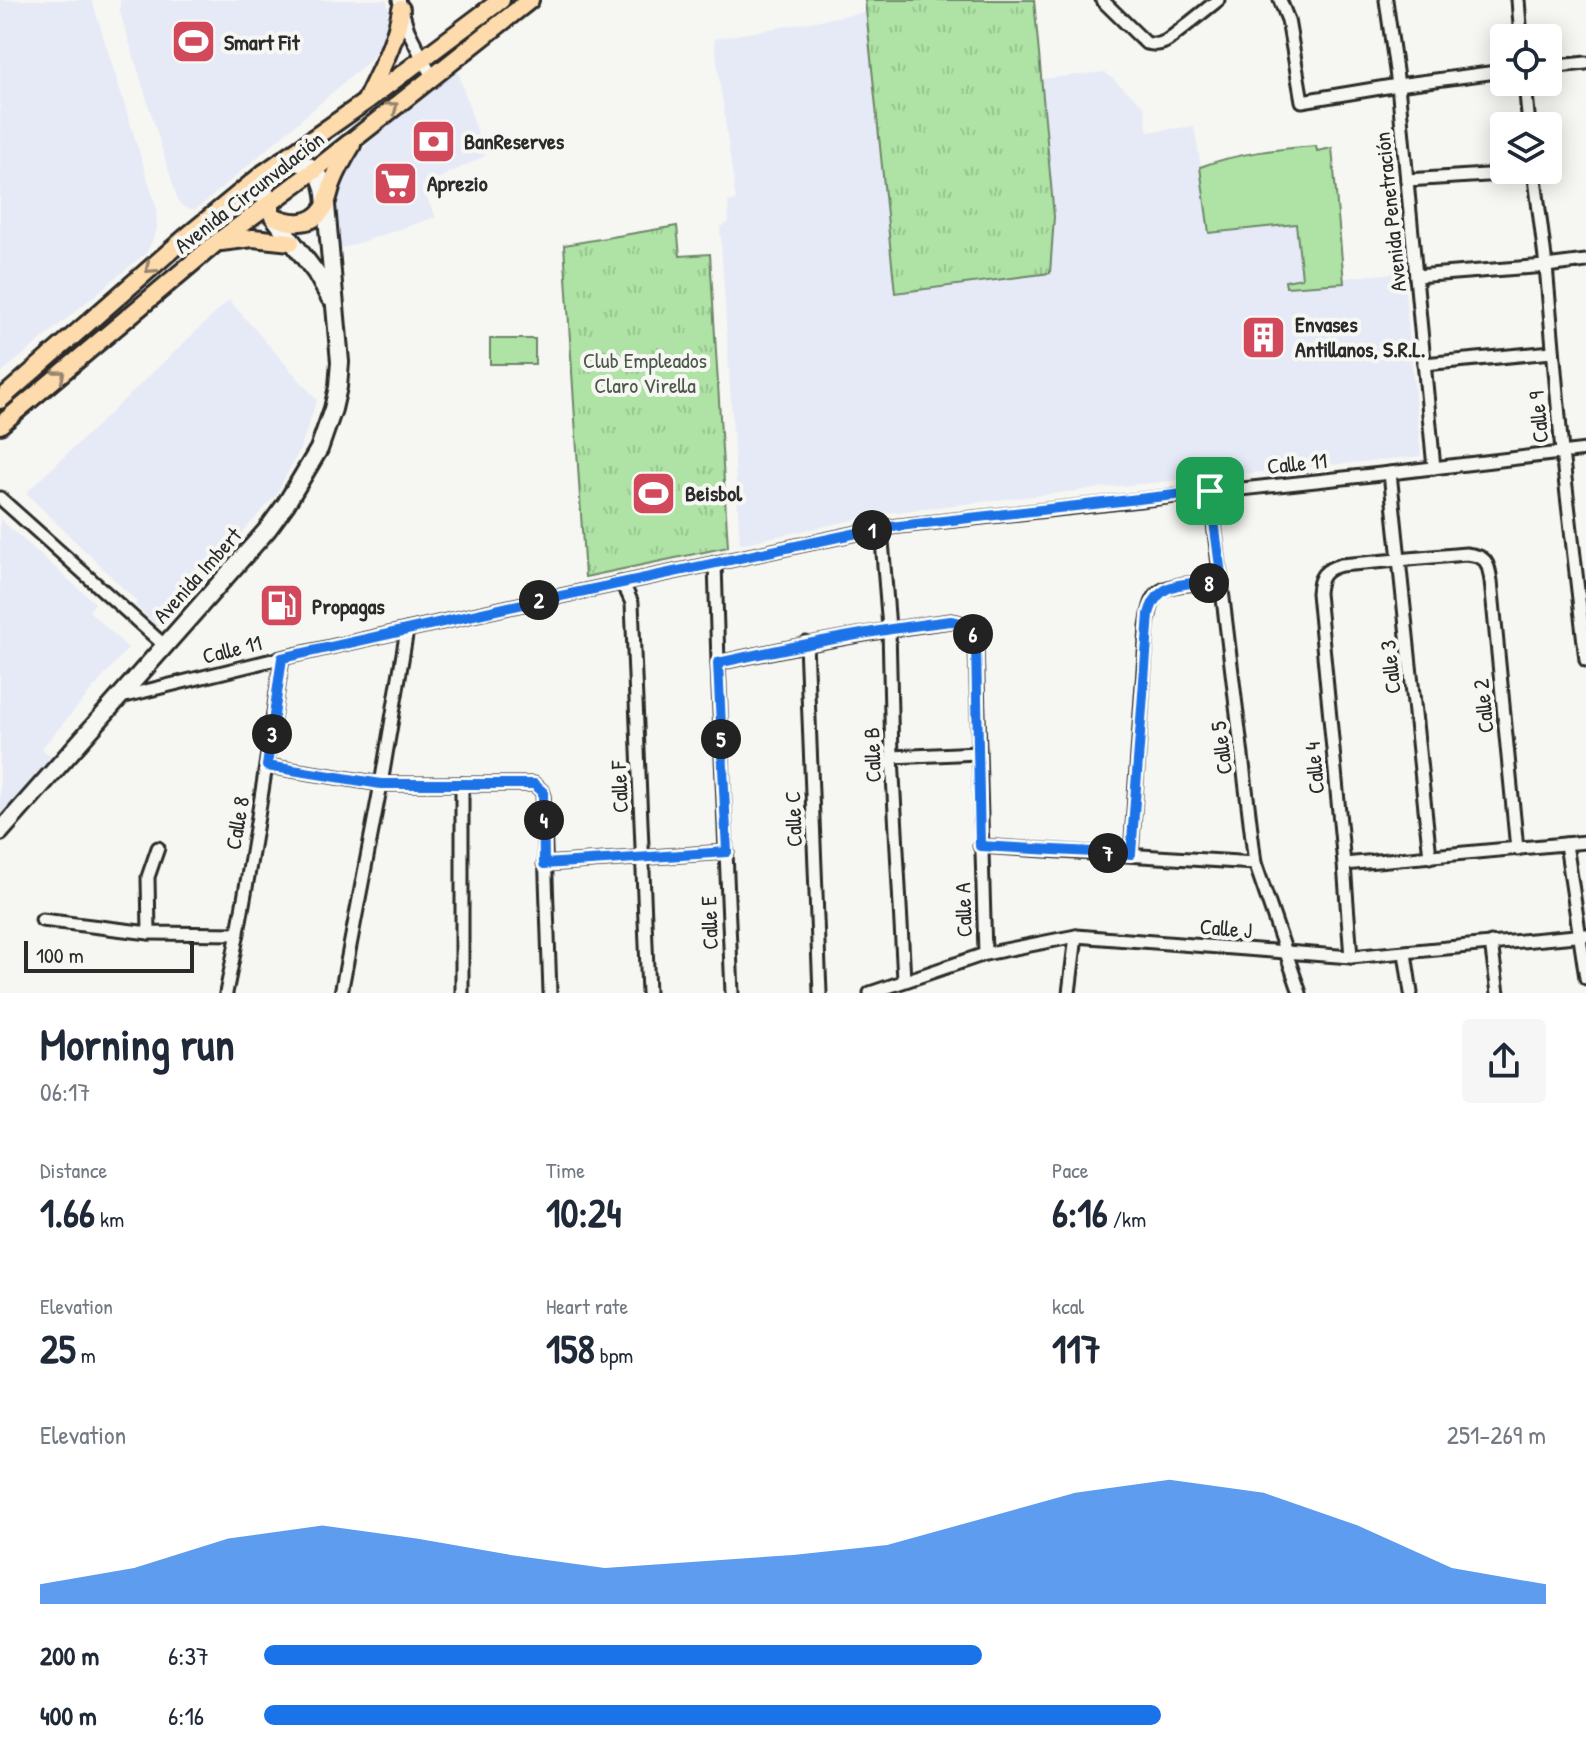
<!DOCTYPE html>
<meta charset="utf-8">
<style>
:root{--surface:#fff;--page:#f6f6f7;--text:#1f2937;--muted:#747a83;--accent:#1a73e8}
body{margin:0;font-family:"Patrick Hand",sans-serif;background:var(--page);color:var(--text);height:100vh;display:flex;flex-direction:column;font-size:30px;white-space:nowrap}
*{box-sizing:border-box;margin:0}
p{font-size:26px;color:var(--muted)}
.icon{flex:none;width:44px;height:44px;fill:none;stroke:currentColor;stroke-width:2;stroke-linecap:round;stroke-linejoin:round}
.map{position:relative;height:993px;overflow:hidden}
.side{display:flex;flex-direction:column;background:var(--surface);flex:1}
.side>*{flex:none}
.buttons{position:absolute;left:1490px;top:24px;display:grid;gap:16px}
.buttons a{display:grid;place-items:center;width:72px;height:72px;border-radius:8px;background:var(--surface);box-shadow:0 4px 20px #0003;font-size:40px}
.scale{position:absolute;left:24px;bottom:20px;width:170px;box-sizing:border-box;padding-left:8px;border:4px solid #2b2b2b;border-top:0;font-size:22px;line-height:28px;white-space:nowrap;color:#2b2b2b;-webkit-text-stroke:6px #f6f6f2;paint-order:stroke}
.pin{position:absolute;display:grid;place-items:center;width:68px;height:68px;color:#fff;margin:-34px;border-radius:16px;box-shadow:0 4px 12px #0006}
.km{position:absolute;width:40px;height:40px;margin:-20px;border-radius:50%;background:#222;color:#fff;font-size:22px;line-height:40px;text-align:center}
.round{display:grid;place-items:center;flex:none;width:84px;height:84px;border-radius:8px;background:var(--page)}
.head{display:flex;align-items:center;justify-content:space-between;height:136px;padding:0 40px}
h1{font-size:44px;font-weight:700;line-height:60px}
.metrics{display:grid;grid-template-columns:repeat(3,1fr);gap:12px;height:136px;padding:8px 40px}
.metrics div{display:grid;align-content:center}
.metrics b{font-size:40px;font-weight:700}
.metrics small{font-size:22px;font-weight:400}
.metrics p{font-size:22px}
.chart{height:224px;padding:16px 40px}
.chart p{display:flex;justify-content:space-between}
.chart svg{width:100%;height:144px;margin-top:8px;fill:var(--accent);opacity:.7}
ul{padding:0 40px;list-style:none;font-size:26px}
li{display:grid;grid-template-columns:128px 96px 1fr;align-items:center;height:60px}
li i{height:20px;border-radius:10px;background:var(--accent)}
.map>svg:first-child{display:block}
</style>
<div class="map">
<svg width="1586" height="993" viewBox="0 0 1586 993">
<defs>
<pattern id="park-tufts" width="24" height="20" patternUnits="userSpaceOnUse" patternTransform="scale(2)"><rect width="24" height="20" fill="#aee3a5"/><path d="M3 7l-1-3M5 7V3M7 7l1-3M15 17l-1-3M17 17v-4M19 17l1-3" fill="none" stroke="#96c38e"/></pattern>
</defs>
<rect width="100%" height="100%" fill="#f6f6f2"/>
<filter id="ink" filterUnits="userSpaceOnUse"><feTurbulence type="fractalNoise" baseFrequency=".0125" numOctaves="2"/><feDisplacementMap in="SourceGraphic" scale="16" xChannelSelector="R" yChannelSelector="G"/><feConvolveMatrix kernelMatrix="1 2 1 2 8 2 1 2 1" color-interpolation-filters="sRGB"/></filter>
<g filter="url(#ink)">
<g fill="#e6eaf6">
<path d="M0 0H92L156 206 157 230 147 252 0 374Z"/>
<path d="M120 0H386L389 9 388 21 379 48 368 62 202 205 196 209H189L183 207 178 201 120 12Z"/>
<path d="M866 12 895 293 1054 217 1041 79 1105 72 1144 106 1148 132 1194 126 1201 167 1240 155 1269 150 1316 146 1317 151 1332 148 1344 278 1403 272 1421 456 1109 487 887 513 740 544 720 227 729 222 728 202 736 200 714 39Z"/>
<path d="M457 69 485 156 421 187 436 217 337 250 334 215 345 173 359 153 381 131Z"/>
<path d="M229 300 317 400 300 449 276 495 158 627 135 605 137 602 26 493Z"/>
<path d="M0 519 95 603 89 611 128 648 42 748 51 757 0 816Z"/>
</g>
<g fill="#aee3a5" stroke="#6c8768" stroke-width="2">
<path d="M1316 146 1317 151 1332 148 1344 283 1286 287 1285 281 1302 278 1296 224 1209 233 1200 167C1237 153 1277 149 1316 146Z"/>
<rect x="490" y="339" width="45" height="25"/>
</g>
<g fill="url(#park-tufts)" stroke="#6c8768" stroke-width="2">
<path d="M865 0H1034L1054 217 1050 273 895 293Z"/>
<path d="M677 226 680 256 710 254 728 547 585 577 564 245Z"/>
</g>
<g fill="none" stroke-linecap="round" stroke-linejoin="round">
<defs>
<g id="minor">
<path d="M399 0 408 30 432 77"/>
<path d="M1102 0 1146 43C1155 45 1160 45 1168 40L1218 0"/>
<path d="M1280 0 1288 20 1302 101 1398 85 1504 71"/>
<path d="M1386 0 1398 85 1434 468"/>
<path d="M1518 0 1521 38"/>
<path d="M1548 67 1586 63"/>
<path d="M1525 82 1529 126"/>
<path d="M1534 170 1546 266 1562 452 1586 660"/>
<path d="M1407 180 1534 172"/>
<path d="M1416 276 1546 266 1586 261"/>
<path d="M1424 364 1552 352"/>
<path d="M1390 473 1430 857"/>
<path d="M1210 491 1255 863 1300 993"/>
<path d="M0 498 164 645"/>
<path d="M881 528 889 628 892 757 904 980"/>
<path d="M715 563 718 663 732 993"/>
<path d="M620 583 627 592 632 603 648 993"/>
<path d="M806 643 820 993"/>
<path d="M718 663C795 646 872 631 951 621 968 623 973 630 976 646L985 954"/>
<path d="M121 697 268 661 509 607 881 528 1390 473 1586 450"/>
<path d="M892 757 978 753"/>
<path d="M267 766 381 784H534L543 792 550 993"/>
<path d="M462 784V993"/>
<path d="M1566 844 1586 978"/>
<path d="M980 846 1255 863"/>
<path d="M1131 854 1147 626C1149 615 1150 603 1157 594 1169 582 1205 583 1222 582"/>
<path d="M544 864 727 852"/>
<path d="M1344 864 1586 842"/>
<path d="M42 920 149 933 238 934"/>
<path d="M149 933 148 877 158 848"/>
<path d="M1491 943 1498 993"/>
<path d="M1405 953 1411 993"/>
<path d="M1351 957 1344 864 1318 593C1319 577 1324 569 1341 565L1466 554C1486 556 1488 561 1491 581L1517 849"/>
<path d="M226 993C249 882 266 770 282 658"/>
<path d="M341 993 381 784 407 630"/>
<path d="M870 993 985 954 1076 936 1351 957 1586 935"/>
<path d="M1069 993 1076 936"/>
</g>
<g id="secondary">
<path d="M264 173 265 198 273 216 316 273 330 298"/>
<path d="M0 832 267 530 286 504 319 449 333 409 338 387 340 362 325 194C321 166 306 161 281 161"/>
</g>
<g id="primary">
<path d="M366 100C380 70 396 42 401 9"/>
<path d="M273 216C289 224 312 227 324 208 328 201 329 192 332 184 337 170 344 158 352 145"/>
<path d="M221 242 253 238 291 242"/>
<path d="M0 400 185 238 264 173 365 102 501 0"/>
<path d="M0 425 216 243 315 170 530 0"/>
</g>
</defs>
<use href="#minor" stroke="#2b2b2b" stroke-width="17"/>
<use href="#secondary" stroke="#2b2b2b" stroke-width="22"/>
<use href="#primary" stroke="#2b2b2b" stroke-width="22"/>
<use href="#minor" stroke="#f6f6f2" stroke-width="11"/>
<use href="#secondary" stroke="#f6f6f2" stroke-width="16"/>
<use href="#primary" stroke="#fedbac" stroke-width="16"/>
</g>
<defs><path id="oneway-chevron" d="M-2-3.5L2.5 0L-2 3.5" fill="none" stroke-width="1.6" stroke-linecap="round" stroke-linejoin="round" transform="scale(2)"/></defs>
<g stroke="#94836c">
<use href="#oneway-chevron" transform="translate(393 107) rotate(-38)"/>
<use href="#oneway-chevron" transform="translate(150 268) rotate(139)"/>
<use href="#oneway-chevron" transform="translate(60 375) rotate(-40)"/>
</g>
</g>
<g fill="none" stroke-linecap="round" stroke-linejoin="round" filter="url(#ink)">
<defs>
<path id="route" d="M1210 491 1222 582C1191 584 1158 578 1149 614L1131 854 980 846 976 646C973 630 968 623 951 621 872 630 795 646 718 663L727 852 544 864 543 792 534 784H381L267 766 282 658 509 607 881 528Z"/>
</defs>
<use href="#route" stroke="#fff" stroke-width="16"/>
<use href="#route" stroke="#1a73e8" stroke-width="10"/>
</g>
<defs>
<symbol id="stadium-square" viewBox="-11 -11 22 22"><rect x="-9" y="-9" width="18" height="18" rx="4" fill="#d1495b" stroke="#f6f6f2"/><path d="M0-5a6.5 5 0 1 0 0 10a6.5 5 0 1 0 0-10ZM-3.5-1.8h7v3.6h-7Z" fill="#fff"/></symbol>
<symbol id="bank-square" viewBox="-11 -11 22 22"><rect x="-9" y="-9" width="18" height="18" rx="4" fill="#d1495b" stroke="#f6f6f2"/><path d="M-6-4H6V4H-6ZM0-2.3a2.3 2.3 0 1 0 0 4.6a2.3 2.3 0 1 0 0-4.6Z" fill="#fff"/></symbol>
<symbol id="supermarket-square" viewBox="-11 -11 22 22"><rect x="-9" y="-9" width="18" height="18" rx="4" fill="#d1495b" stroke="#f6f6f2"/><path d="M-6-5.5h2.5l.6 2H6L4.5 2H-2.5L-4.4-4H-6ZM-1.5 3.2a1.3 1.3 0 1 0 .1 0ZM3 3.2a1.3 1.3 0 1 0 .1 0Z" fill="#fff"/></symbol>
<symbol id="building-square" viewBox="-11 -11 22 22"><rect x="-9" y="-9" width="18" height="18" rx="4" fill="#d1495b" stroke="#f6f6f2"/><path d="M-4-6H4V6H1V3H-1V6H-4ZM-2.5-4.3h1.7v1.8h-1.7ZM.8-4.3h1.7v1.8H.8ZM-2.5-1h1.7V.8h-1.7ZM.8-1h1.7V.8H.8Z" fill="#fff"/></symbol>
<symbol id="fuel-square" viewBox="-11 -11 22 22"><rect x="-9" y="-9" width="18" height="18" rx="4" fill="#d1495b" stroke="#f6f6f2"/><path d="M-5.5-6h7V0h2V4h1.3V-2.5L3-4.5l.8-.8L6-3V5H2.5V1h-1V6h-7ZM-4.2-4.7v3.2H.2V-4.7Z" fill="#fff"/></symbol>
</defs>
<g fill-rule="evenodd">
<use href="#stadium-square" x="168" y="16" width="51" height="51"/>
<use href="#bank-square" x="408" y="116" width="51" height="51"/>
<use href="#supermarket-square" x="370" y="158" width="51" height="51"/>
<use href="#building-square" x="1238" y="312" width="51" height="51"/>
<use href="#stadium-square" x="628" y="468" width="51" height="51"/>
<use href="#fuel-square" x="256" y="580" width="51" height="51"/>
</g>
<g text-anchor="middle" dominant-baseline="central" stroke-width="8" stroke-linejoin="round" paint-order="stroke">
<g font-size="22" font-weight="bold" fill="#2b2b2b" stroke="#f6f6f2" text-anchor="start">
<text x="224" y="42">Smart Fit</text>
<text x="464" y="141">BanReserves</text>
<text x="427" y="183">Aprezio</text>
<text x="1295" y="324">Envases<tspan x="1295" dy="25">Antillanos, S.R.L.</tspan></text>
<text x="685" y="493">Beisbol</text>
<text x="312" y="606">Propagas</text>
</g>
<g font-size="22" fill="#2b2b2b" stroke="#f6f6f2">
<text transform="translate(249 192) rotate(-38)">Avenida Circunvalación</text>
<text transform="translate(1390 212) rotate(-96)">Avenida Penetración</text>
<text transform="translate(1538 417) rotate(-95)">Calle 9</text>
<text transform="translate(1297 463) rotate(-6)">Calle 11</text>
<text transform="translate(197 575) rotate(-48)">Avenida Imbert</text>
<text transform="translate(232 649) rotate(-14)">Calle 11</text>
<text transform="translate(1390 667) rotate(-96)">Calle 3</text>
<text transform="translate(1483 706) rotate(-96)">Calle 2</text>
<text transform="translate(1221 748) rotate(-97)">Calle 5</text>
<text transform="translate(872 755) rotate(-92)">Calle B</text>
<text transform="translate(1314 768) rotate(-95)">Calle 4</text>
<text transform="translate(619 787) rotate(-92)">Calle F</text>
<text transform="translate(793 819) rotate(-92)">Calle C</text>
<text transform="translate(237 823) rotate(-80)">Calle 8</text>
<text transform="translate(963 910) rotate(-92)">Calle A</text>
<text transform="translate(709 923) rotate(-92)">Calle E</text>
<text transform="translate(1226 928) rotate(5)">Calle J</text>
</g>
<g font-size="22" fill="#4c594a" stroke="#f6f6f2">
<text x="645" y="360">Club Empleados<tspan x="645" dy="25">Claro Virella</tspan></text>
</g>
</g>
</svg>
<div class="buttons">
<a><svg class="icon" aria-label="locate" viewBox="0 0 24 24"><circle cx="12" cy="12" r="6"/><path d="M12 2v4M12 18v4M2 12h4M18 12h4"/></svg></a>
<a><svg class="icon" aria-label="layers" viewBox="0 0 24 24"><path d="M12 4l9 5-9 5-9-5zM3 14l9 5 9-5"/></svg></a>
</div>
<div class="scale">100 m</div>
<div class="pin" style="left:1210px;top:491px;background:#1e9e55"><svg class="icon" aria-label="arrive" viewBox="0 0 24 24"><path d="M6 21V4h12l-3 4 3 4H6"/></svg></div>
<b class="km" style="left:872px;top:530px">1</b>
<b class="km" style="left:539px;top:600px">2</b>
<b class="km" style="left:272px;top:734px">3</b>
<b class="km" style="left:544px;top:820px">4</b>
<b class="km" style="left:721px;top:739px">5</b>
<b class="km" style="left:973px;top:634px">6</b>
<b class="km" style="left:1108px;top:853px">7</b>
<b class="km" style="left:1209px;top:583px">8</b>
</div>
<section class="side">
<div class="head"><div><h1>Morning run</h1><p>06:17</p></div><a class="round"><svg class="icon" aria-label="share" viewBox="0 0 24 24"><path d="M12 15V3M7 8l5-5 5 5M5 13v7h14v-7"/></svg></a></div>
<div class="metrics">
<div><p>Distance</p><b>1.66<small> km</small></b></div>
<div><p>Time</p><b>10:24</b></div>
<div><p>Pace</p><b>6:16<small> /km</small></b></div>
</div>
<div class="metrics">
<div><p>Elevation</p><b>25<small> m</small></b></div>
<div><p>Heart rate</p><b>158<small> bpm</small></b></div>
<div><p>kcal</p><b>117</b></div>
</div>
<div class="chart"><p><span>Elevation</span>251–269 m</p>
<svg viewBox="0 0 160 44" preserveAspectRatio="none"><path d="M0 44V38L10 33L20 24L30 20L40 24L50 29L60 33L70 31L80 29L90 26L100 18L110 10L120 6L130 10L140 20L150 33L160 38V44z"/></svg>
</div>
<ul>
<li><b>200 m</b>6:37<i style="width:56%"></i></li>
<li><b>400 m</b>6:16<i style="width:70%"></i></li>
</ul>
</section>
